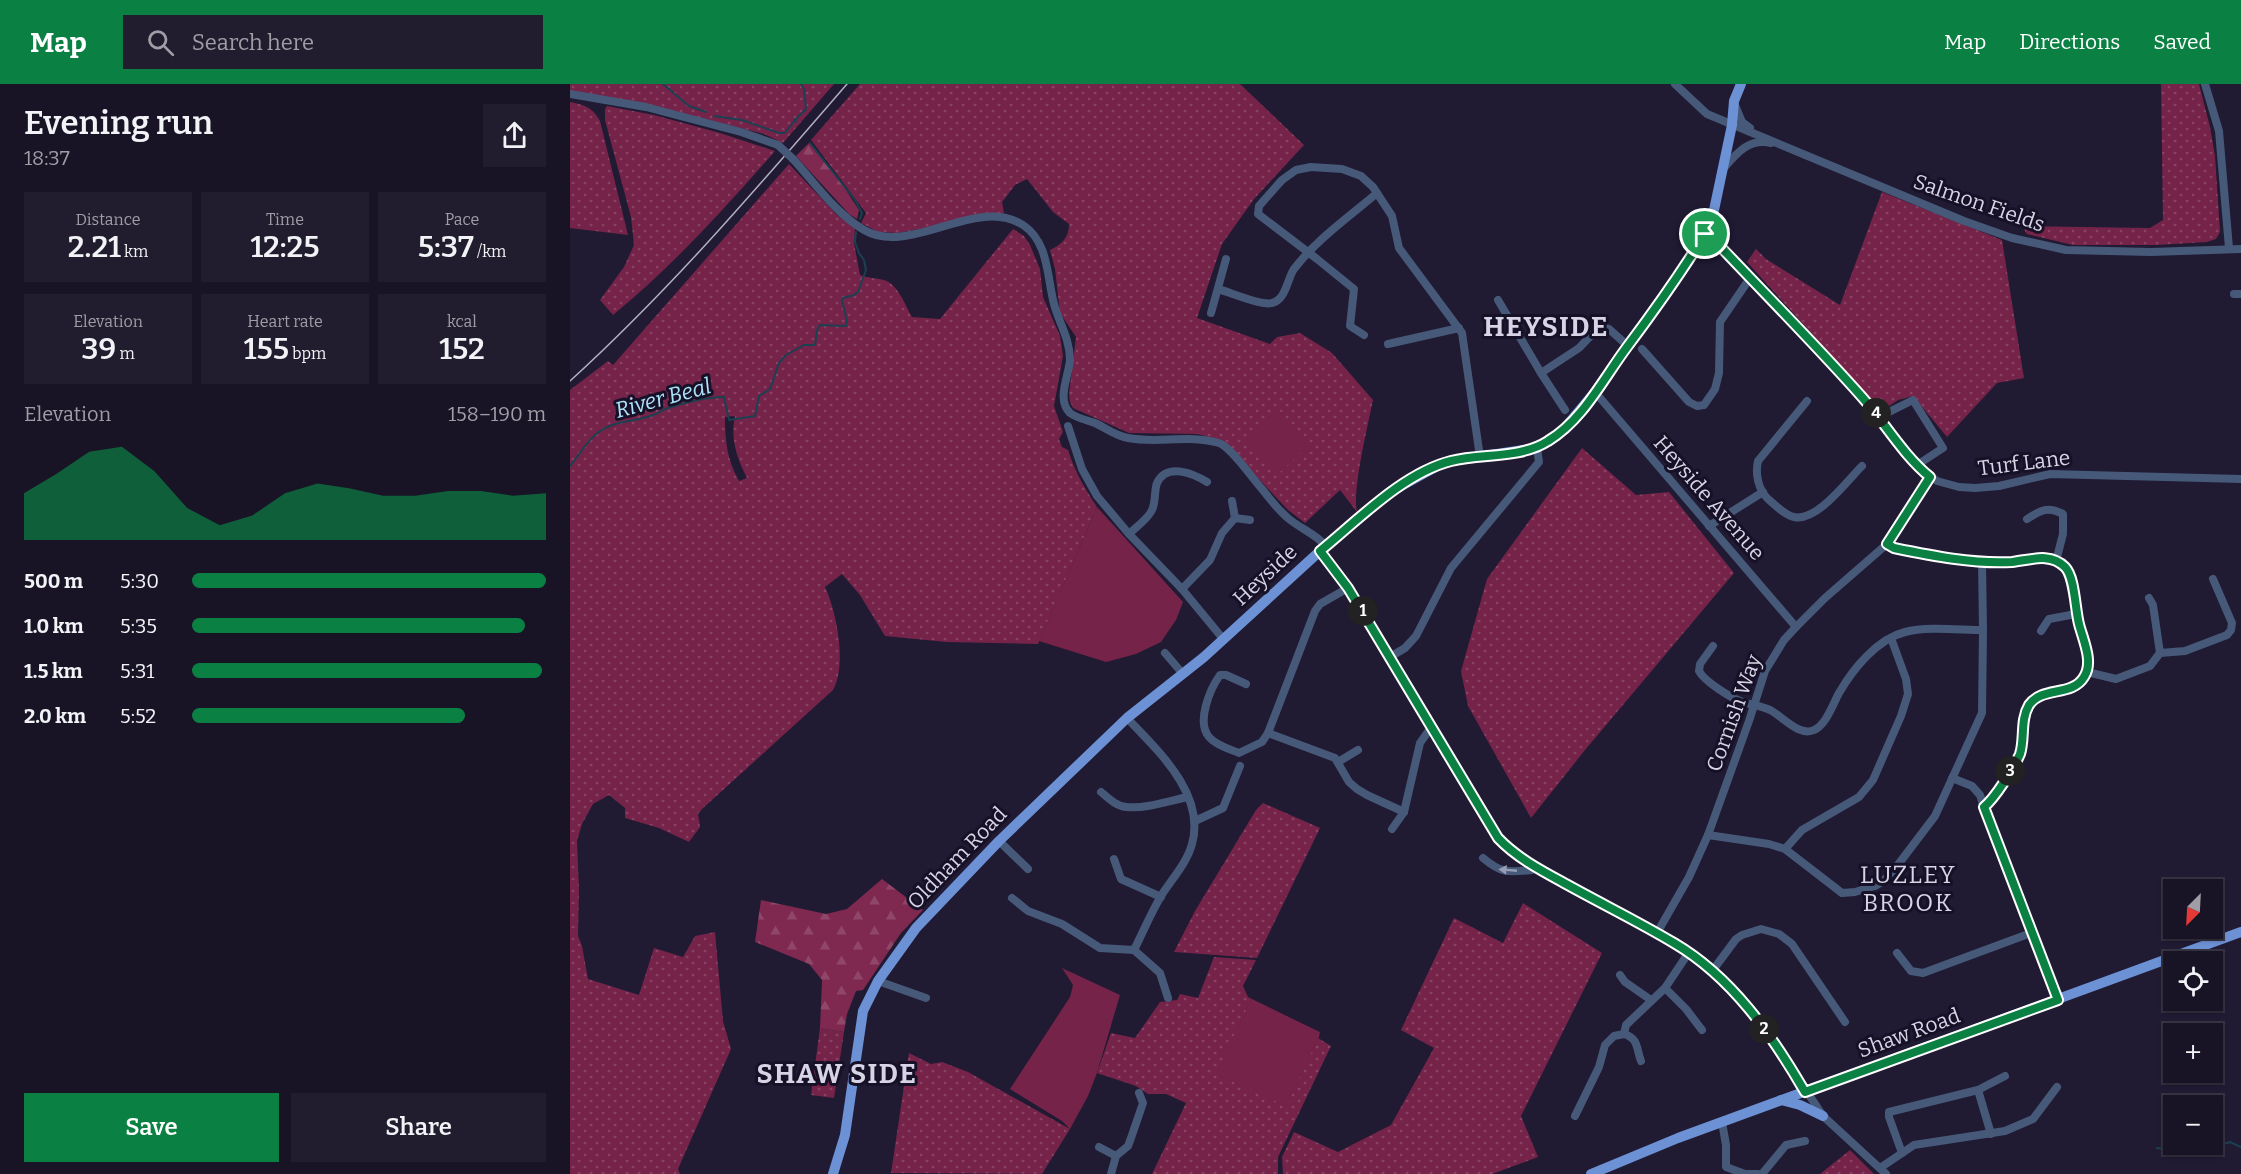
<!DOCTYPE html>
<meta charset="utf-8">
<style>
:root{--surface:#181426;--page:#211d2e;--text:#f1f3f6;--muted:#9f9ea7;--line:#363343;--accent:#0b8043}
body{margin:0;font-family:Bitter,serif;background:var(--page);color:var(--text);height:100vh;display:flex;flex-direction:column;font-size:22px;white-space:nowrap}
*{box-sizing:border-box;margin:0}
p{font-size:20px;color:var(--muted)}
.icon{flex:none;width:33px;height:33px;fill:none;stroke:currentColor;stroke-width:2;stroke-linecap:round;stroke-linejoin:round}
.map{position:relative;flex:1;overflow:hidden}
.panel{display:flex;flex-direction:column;background:var(--surface);width:570px}
.panel>*{flex:none}
.needle{width:39px;rotate:204deg}
.buttons{position:absolute;left:1593px;top:795px;display:grid;gap:12px}
.buttons a{display:grid;place-items:center;width:60px;height:60px;border-radius:0px;background:var(--surface);box-shadow:0 2px 4px #0004,0 0 0 2px var(--line);font-size:30px}
.pin{position:absolute;display:grid;place-items:center;width:51px;height:51px;color:#fff;margin:-26px;border:3px solid #fff;border-radius:50%;box-shadow:0 2px 6px #0007}
.km{position:absolute;width:30px;height:30px;margin:-15px;border-radius:50%;background:#222;color:#fff;font-size:16px;line-height:30px;text-align:center}
.round{display:grid;place-items:center;flex:none;width:63px;height:63px;border-radius:0px;background:var(--page)}
.headline{display:flex;align-items:center;justify-content:space-between;height:102px;padding:0 24px}
h1{font-size:33px;font-weight:600;line-height:45px}
.figures{display:grid;grid-template-columns:repeat(3,1fr);gap:9px;height:102px;padding:6px 24px}
.figures div{display:grid;align-content:center;border-radius:0px;background:var(--page);text-align:center}
.figures b{font-size:30px;font-weight:600}
.figures small{font-size:16px;font-weight:400}
.figures p{font-size:16px}
.chart{height:168px;padding:12px 24px}
.chart p{display:flex;justify-content:space-between}
.chart svg{width:100%;height:108px;margin-top:6px;fill:var(--accent);opacity:.7}
.cta{display:flex;gap:12px;margin-top:auto;padding:12px 24px}
.cta a{flex:1;height:69px;border-radius:0px;background:var(--accent);color:#fff;font-size:24px;font-weight:600;line-height:69px;text-align:center}
.cta a+a{background:var(--page);color:var(--text)}
ul{padding:0 24px;list-style:none;font-size:20px}
li{display:grid;grid-template-columns:96px 72px 1fr;align-items:center;height:45px}
li i{height:15px;border-radius:8px;background:var(--accent)}
header{display:flex;align-items:center;gap:36px;box-sizing:border-box;height:84px;padding:0 30px;background:var(--accent);color:#fff}
header strong{font-size:28px}
nav{display:flex;gap:33px;margin-inline-start:auto;font-size:21px}
.search{width:420px;height:54px;background:var(--page);display:flex;align-items:center;gap:15px;box-sizing:border-box;padding:0 21px;border-radius:0px;color:var(--muted);font-size:22px}
main{display:flex;flex:1;min-height:0}
.map>svg:first-child{display:block}
</style>
<header>
<strong>Map</strong>
<div class="search"><svg class="icon" aria-label="search" viewBox="0 0 24 24"><circle cx="10" cy="10" r="6"/><path d="M15 15l6 6"/></svg>Search here</div>
<nav><a>Map</a><a>Directions</a><a>Saved</a></nav>
</header>
<main>
<section class="panel">
<div class="headline"><div><h1>Evening run</h1><p>18:37</p></div><a class="round"><svg class="icon" aria-label="share" viewBox="0 0 24 24"><path d="M12 15V3M7 8l5-5 5 5M5 13v7h14v-7"/></svg></a></div>
<div class="figures">
<div><p>Distance</p><b>2.21<small> km</small></b></div>
<div><p>Time</p><b>12:25</b></div>
<div><p>Pace</p><b>5:37<small> /km</small></b></div>
</div>
<div class="figures">
<div><p>Elevation</p><b>39<small> m</small></b></div>
<div><p>Heart rate</p><b>155<small> bpm</small></b></div>
<div><p>kcal</p><b>152</b></div>
</div>
<div class="chart"><p><span>Elevation</span>158–190 m</p>
<svg viewBox="0 0 160 44" preserveAspectRatio="none"><path d="M0 44V25L10 17L20 8L30 6L40 16L50 31L60 38L70 34L80 25L90 21L100 23L110 26L120 26L130 24L140 24L150 26L160 25V44z"/></svg>
</div>
<ul>
<li><b>500 m</b>5:30<i style="width:100%"></i></li>
<li><b>1.0 km</b>5:35<i style="width:94%"></i></li>
<li><b>1.5 km</b>5:31<i style="width:99%"></i></li>
<li><b>2.0 km</b>5:52<i style="width:77%"></i></li>
</ul>
<div class="cta"><a>Save</a><a>Share</a></div>
</section>
<div class="map">
<svg width="1671" height="1090" viewBox="0 0 1671 1090">
<defs>
<pattern id="green-dots" width="8" height="8" patternUnits="userSpaceOnUse" patternTransform="scale(1.5)"><rect width="8" height="8" fill="#752349"/><path d="M2 2h.1M6 6h.1" fill="none" stroke="#884263" stroke-width="1.8" stroke-linecap="round"/></pattern>
<pattern id="forest-firs" width="22" height="20" patternUnits="userSpaceOnUse" patternTransform="scale(1.5)"><rect width="22" height="20" fill="#7f2850"/><path d="M5 1l3.5 6h-7zM16 11l3.5 6h-7z" fill="#904669"/></pattern>
</defs>
<rect width="100%" height="100%" fill="#201a33"/>
<g fill="url(#green-dots)" fill-rule="evenodd">
<path d="M0 0H264L213 59 194 50 92 24 0 7Z"/>
<path d="M290 0H670L734 61 684 115 652 160 627 234 700 260 707 253 730 249 762 269 803 316C798 341 782 406 787 428L770 406 735 439 718 426 652 356 627 350 559 349 503 324 500 318 499 310 506 253 490 229 485 185 480 166C492 160 499 154 499 140L483 128 457 95 445 101 432 118 434 129 328 149 308 148 291 139 296 129 241 56Z"/>
<path d="M1591 0H1629L1640 43 1645 72 1650 148 1646 155 1637 158 1586 161H1503L1457 150 1452 142 1580 144 1593 136Z"/>
<path d="M0 18C15 21 22 23 30 37L58 151 0 144Z"/>
<path d="M37 22 84 31 150 49 205 67C154 125 103 182 43 231L30 216 54 183 64 161 61 133 35 36V25Z"/>
<path d="M219 80 266 130 285 145 284 159 290 191C298 194 305 194 314 196 328 200 335 221 342 233L370 235 443 145 454 152 460 161 470 185 473 213 490 252 493 272 484 322 493 348 489 355 492 363 498 366C505 388 515 405 527 423L468 560 377 558 315 552 290 511 272 490 255 503C267 529 277 581 263 606L132 725 128 730 130 743 119 758 89 744 55 734V724L39 711 23 720 12 740 7 757 9 806 8 852 12 862 18 895 69 911 84 864 113 873 125 852 145 848 153 937 161 965 108 1085 110 1090H0V306L38 277 43 281ZM165 332C160 355 167 374 177 394L169 397C157 376 155 357 155 333Z"/>
<path d="M1312 108 1432 156 1454 294 1427 299 1377 353 1343 312 1328 316 1312 327 1177 178 1186 165 1196 175 1270 221Z"/>
<path d="M1012 364 1066 411 1099 408 1164 489 1015 666 961 734 898 622 891 587 917 495Z"/>
<path d="M693 719 750 744 687 874 604 868 625 827 686 726Z"/>
<path d="M953 819 1032 869 951 1032 968 1073 922 1090H713L712 1073 724 1048 768 1068 821 1041 864 964 831 946 884 834 933 859Z"/>
<path d="M644 873 686 876 673 902 678 913 748 948V954L761 962 708 1073V1090H582L616 1019 596 1010H578L566 1002 527 989 541 949 565 954 590 918 607 916 610 910 628 914Z"/>
<path d="M250 944 274 948 264 1014 241 1011Z"/>
<path d="M339 969 361 980 372 978 398 988 500 1045 472 1090 321 1089Z"/>
<path d="M1280 1066 1304 1090H1250Z"/>
</g>
<g fill="url(#forest-firs)">
<path d="M239 59 272 100 289 126 287 135 279 130 226 72Z"/>
<path d="M312 795 353 826 331 849 293 906 286 907 277 930 274 948 250 944 252 896 239 880 185 858 191 816 256 830 277 825Z"/>
</g>
<g fill="#752349">
<path d="M708 325 740 360 709 389 676 354Z"/>
<path d="M527 423 613 518 606 536 591 558 566 570 536 578 469 557Z"/>
<path d="M492 884 550 911 527 989 518 1012 500 1045 492 1037 440 1005 500 913 503 901Z"/>
<path d="M681 915 750 948 749 953 716 1022 646 990Z"/>
</g>
<g fill="none" stroke-linecap="round" stroke-linejoin="round">
<g stroke="#1b4051" stroke-width="2">
<path d="M93 0 119 22 136 28"/>
<path d="M144 32 172 36 209 49H215L225 36"/>
<path d="M226 38 225 36 236 25 234 5 231 0"/>
<path d="M240 59 285 116 292 129 290 135"/>
<path d="M0 382C10 370 17 356 30 347 47 336 65 338 83 331 87 330 91 327 95 325 112 319 137 313 154 313L159 336 185 332 189 312 200 305 209 279 216 271 234 261H245L247 246 250 241 276 242 277 237 272 216 273 214 284 211 288 208 296 186 294 176 289 169 285 158 286 148"/>
<path d="M1642 1058 1650 1061 1660 1058 1671 1063"/>
<path d="M1587 1064 1633 1071 1639 1066 1640 1060"/>
</g>
<g stroke="#465979" stroke-width="8">
<path d="M1105 0 1137 30 1394 137 1442 154 1496 166 1581 168 1671 165"/>
<path d="M1635 0 1649 47 1659 164"/>
<path d="M0 10 76 23 171 48 208 61"/>
<path d="M1165 21 1172 38 1180 44"/>
<path d="M223 75C245 99 266 130 294 146 340 173 406 111 453 141 479 158 477 194 484 220 489 239 500 255 500 276 499 291 486 316 500 329 506 334 517 336 525 339 536 344 546 352 558 354 588 360 619 350 649 359 661 363 682 394 692 405 700 415 709 427 719 435 731 445 746 450 756 462"/>
<path d="M1153 85C1166 70 1178 54 1201 59"/>
<path d="M1135 150 1147 159 1272 291 1309 333 1347 381 1367 397 1389 403 1405 404 1429 402 1480 390 1671 395"/>
<path d="M648 205C660 208 691 222 702 219 716 216 717 195 724 185 747 155 779 133 807 109"/>
<path d="M1664 210H1671"/>
<path d="M928 216 971 289 995 326"/>
<path d="M641 229 656 175"/>
<path d="M794 251 780 242 784 205 747 175 688 130 689 122 712 96 726 86 741 83 772 85 791 92 803 103 822 132 829 164 892 249 910 373"/>
<path d="M818 260 889 244"/>
<path d="M1072 265 1119 318 1127 322 1134 321 1145 305 1149 289 1150 238 1180 194"/>
<path d="M971 289 1009 264 1029 243 1039 245 1058 262"/>
<path d="M1025 308 1226 543"/>
<path d="M1237 317 1188 377C1185 390 1188 405 1198 415 1205 421 1216 432 1224 433 1247 438 1277 397 1292 382"/>
<path d="M1309 333 1343 316 1373 364 1347 381"/>
<path d="M498 342 512 385 527 412 559 450 612 505 654 556"/>
<path d="M662 417 665 434"/>
<path d="M1457 435C1471 426 1478 422 1493 430V450L1486 477"/>
<path d="M1139 442 1193 408"/>
<path d="M559 450C566 443 578 435 582 426 586 418 584 407 587 399 597 378 624 390 637 398"/>
<path d="M1317 460C1341 474 1414 480 1443 478 1454 477 1467 472 1479 474 1485 475 1491 479 1495 483 1505 493 1506 530 1510 545 1514 561 1525 582 1512 597 1498 611 1475 604 1462 618 1449 632 1456 654 1450 670 1444 684 1425 715 1414 723"/>
<path d="M750 467 778 504 928 754 941 766 966 783 1104 859 1143 886 1168 912 1198 949 1253 1032 1316 1090"/>
<path d="M612 505 640 476 652 449 665 434 680 436"/>
<path d="M1579 514 1583 521 1590 569"/>
<path d="M1471 547 1479 535 1506 530"/>
<path d="M1143 562 1130 580 1129 587C1134 597 1162 615 1173 618 1182 621 1191 622 1200 626 1212 632 1229 653 1244 646 1256 641 1263 620 1269 609 1283 585 1307 555 1335 548 1357 542 1390 546 1413 546"/>
<path d="M595 569 613 590"/>
<path d="M820 573 835 564 846 552 881 484 969 378 967 364"/>
<path d="M1517 588 1546 595 1580 582 1590 569 1615 567 1657 551 1661 546 1662 539 1643 495"/>
<path d="M676 600 656 591H650C640 605 626 638 639 653 646 661 659 665 669 669L692 658 698 649 745 527 750 520 778 504"/>
<path d="M698 649 765 674 779 698 787 705 797 711 834 728 822 745"/>
<path d="M768 678 788 666"/>
<path d="M1382 694 1402 702 1410 711 1423 750 1488 916"/>
<path d="M531 708C538 714 546 722 556 723 576 725 599 717 618 713"/>
<path d="M834 728 850 659 862 642"/>
<path d="M625 737 653 724 670 682"/>
<path d="M1138 751 1199 760 1215 765 1272 809 1285 808 1305 802 1313 797 1324 786 1365 732 1412 629 1413 546 1412 478"/>
<path d="M429 757 458 785"/>
<path d="M1215 765 1232 746 1289 713 1303 696 1331 632 1338 610 1336 595 1321 554"/>
<path d="M913 774C932 790 938 788 962 786L966 783"/>
<path d="M544 775 551 795 591 813"/>
<path d="M442 814 458 827 492 840 530 864 564 866C573 848 581 829 591 812 601 796 617 779 622 760 636 710 588 667 557 634"/>
<path d="M1087 849 1119 793 1138 751 1179 637 1195 587 1214 556 1226 543 1255 514 1317 460 1360 393"/>
<path d="M564 866 590 889 598 914"/>
<path d="M1327 869 1341 887 1353 889 1461 849"/>
<path d="M1143 886 1166 855 1172 851 1191 845 1209 850 1222 860 1275 938"/>
<path d="M1050 891 1055 898 1081 916"/>
<path d="M308 897 356 914"/>
<path d="M1095 904 1116 925 1132 946"/>
<path d="M1054 950 1056 941 1095 904 1119 868"/>
<path d="M1054 950C1069 955 1066 964 1071 977"/>
<path d="M1408 1006 1435 992"/>
<path d="M1005 1032 1029 983 1035 961 1044 952 1054 950"/>
<path d="M1152 1038 1156 1061V1083L1175 1090H1188"/>
<path d="M529 1063 546 1072"/>
<path d="M1332 1069 1319 1033V1028L1408 1006 1421 1050"/>
<path d="M1310 1084 1344 1061 1435 1047 1463 1035 1487 1003"/>
<path d="M541 1090 546 1072 558 1062 561 1054 573 1019 569 1009"/>
<path d="M1192 1090 1216 1061 1235 1057"/>
</g>
<g stroke="#6c91d4" stroke-width="10">
<path d="M1211 1016 1230 1021 1253 1032"/>
<path d="M263 1090 275 1051 293 927 308 897 346 844 429 757 557 634 634 573 750 467 820 408 869 381 880 377 967 364 980 356 994 345 1025 308 1109 190 1135 150 1144 126 1162 41 1164 17 1171 0"/>
<path d="M1021 1090 1108 1054 1671 848"/>
</g>
<path stroke="#b3afc2" stroke-width="1.5" d="M0 297C101 205 188 103 277 0"/>
<path stroke="#465979" stroke-width="8" d="M208 61 223 75"/>
</g>
<defs><path id="oneway-solid" d="M-6-.8H1V-3.2L6.5 0L1 3.2V.8H-6Z" transform="scale(1.5)"/></defs>
<use fill="#969db4" href="#oneway-solid" transform="translate(938 786) rotate(-175)"/>
<g fill="none" stroke-linecap="round" stroke-linejoin="round">
<defs>
<path id="route" d="M1135 150 1147 159C1195 210 1245 260 1292 313 1315 339 1333 371 1360 393L1317 460 1324 464C1363 472 1403 480 1442 478 1460 476 1480 468 1495 483 1505 493 1505 525 1509 540 1513 556 1524 578 1514 593 1502 613 1472 602 1459 621 1450 636 1455 655 1450 670 1444 684 1425 714 1414 723L1488 916 1235 1008C1202 951 1162 893 1104 859 1069 838 1032 820 996 800 972 787 947 774 928 754L778 504 750 467C787 437 833 389 881 377 912 369 950 375 978 357 1013 336 1033 295 1057 263 1084 227 1111 189 1135 150Z"/>
</defs>
<use href="#route" stroke="#fff" stroke-width="12"/>
<use href="#route" stroke="#0b8043" stroke-width="8"/>
</g>
<g text-anchor="middle" dominant-baseline="central" stroke-width="6" stroke-linejoin="round" paint-order="stroke">
<g font-size="21" fill="#d7d4e5" stroke="#171128">
<text transform="translate(1409 119) rotate(19)">Salmon Fields</text>
<text transform="translate(1454 379) rotate(-7)">Turf Lane</text>
<text transform="translate(1139 414) rotate(49)">Heyside Avenue</text>
<text transform="translate(695 491) rotate(-43)">Heyside</text>
<text transform="translate(1164 629) rotate(-70)">Cornish Way</text>
<text transform="translate(387 774) rotate(-46)">Oldham Road</text>
<text transform="translate(1339 949) rotate(-20)">Shaw Road</text>
</g>
<g font-size="22" font-style="italic" fill="#ade0f9" stroke="#171128">
<text transform="translate(93 314) rotate(-15)">River Beal</text>
</g>
<g font-size="24" letter-spacing="1.5" fill="#d7d4e5" stroke="#171128">
<text x="1338" y="791">LUZLEY<tspan x="1338" dy="28">BROOK</tspan></text>
</g>
<g font-size="27" font-weight="bold" letter-spacing="1.5" fill="#d7d4e5" stroke="#171128">
<text x="976" y="243">HEYSIDE</text>
<text x="267" y="990">SHAW SIDE</text>
</g>
</g>
</svg>
<div class="buttons">
<a><svg class="needle" viewBox="-14 -14 28 28"><path d="M0-13l5 13h-10z" fill="#e53935"/><path d="M0 13l5-13h-10z" fill="#9f9ea7"/></svg></a>
<a><svg class="icon" aria-label="locate" viewBox="0 0 24 24"><circle cx="12" cy="12" r="6"/><path d="M12 2v4M12 18v4M2 12h4M18 12h4"/></svg></a>
<a>+</a>
<a>−</a>
</div>
<div class="pin" style="left:1135px;top:150px;background:#1e9e55"><svg class="icon" aria-label="arrive" viewBox="0 0 24 24"><path d="M6 21V4h12l-3 4 3 4H6"/></svg></div>
<b class="km" style="left:793px;top:527px">1</b>
<b class="km" style="left:1194px;top:945px">2</b>
<b class="km" style="left:1440px;top:687px">3</b>
<b class="km" style="left:1306px;top:329px">4</b>
</div>
</main>
